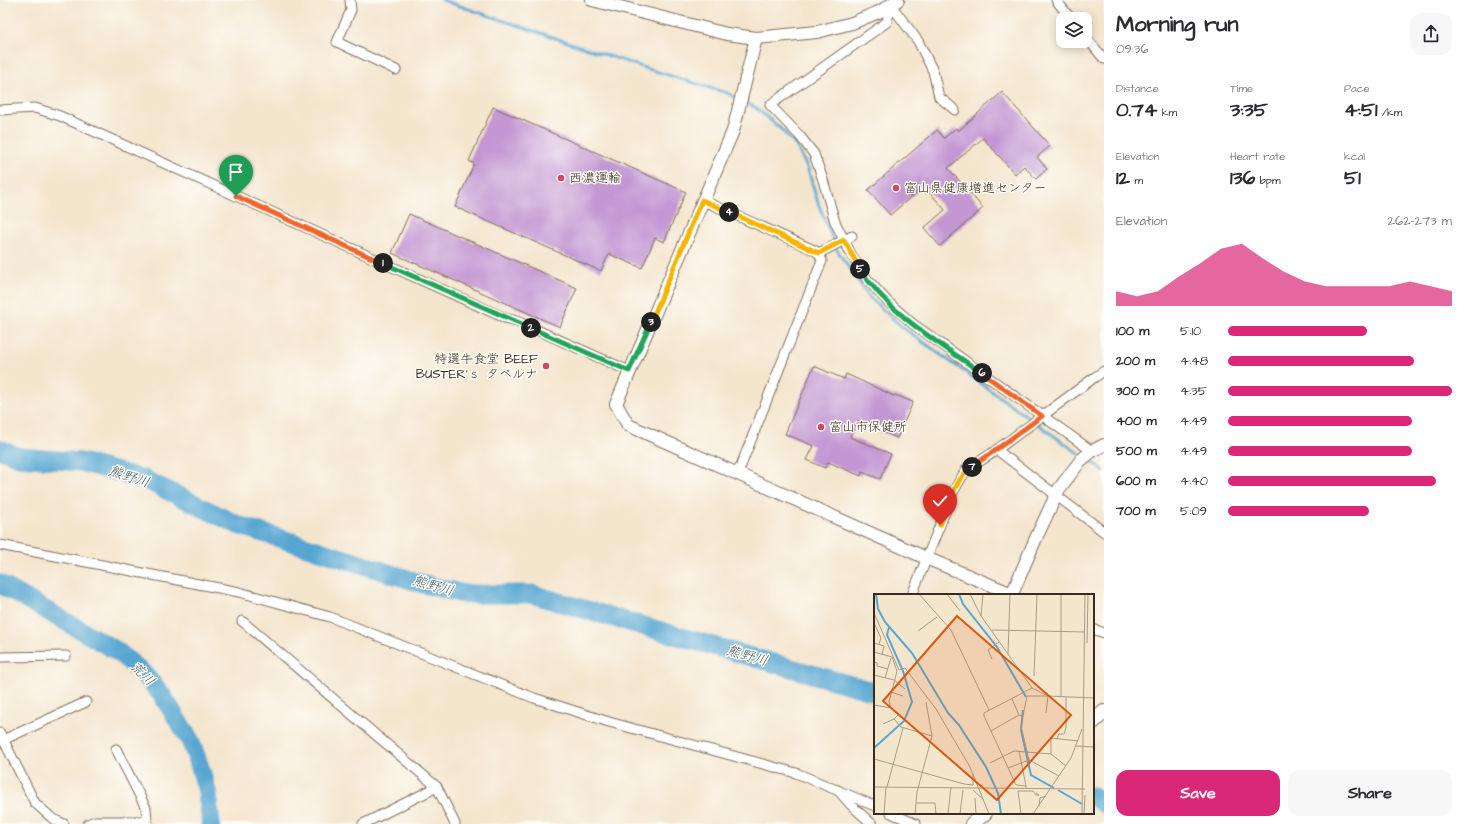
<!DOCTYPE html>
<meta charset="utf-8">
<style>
:root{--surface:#fff;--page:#f7f7f7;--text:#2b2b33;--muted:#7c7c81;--accent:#db2777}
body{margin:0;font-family:"Architects Daughter","Klee One",sans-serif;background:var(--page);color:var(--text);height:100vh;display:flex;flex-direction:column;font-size:15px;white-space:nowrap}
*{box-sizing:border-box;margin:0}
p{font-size:13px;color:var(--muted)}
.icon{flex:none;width:22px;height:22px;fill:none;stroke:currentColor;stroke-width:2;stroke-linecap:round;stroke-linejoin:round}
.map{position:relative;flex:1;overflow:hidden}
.side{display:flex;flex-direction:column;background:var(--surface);width:360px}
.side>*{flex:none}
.tools{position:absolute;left:1056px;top:12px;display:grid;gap:8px}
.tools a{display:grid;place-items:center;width:36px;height:36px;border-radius:8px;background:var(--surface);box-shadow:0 2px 10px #0003;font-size:20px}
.pin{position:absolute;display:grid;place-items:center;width:34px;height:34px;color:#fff;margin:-41px -17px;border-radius:50% 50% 50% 0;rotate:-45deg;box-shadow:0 0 4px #0007}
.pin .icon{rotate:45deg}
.km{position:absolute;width:20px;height:20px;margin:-10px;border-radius:50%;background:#222;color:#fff;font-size:11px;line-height:20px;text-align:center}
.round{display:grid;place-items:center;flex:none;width:42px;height:42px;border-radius:12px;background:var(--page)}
.overview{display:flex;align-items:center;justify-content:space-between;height:68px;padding:0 12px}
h1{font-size:22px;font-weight:700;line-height:30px}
.figures{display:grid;grid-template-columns:repeat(3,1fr);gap:6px;height:68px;padding:4px 12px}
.figures div{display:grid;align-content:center}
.figures b{font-size:20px;font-weight:700}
.figures small{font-size:11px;font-weight:400}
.figures p{font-size:11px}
.chart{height:112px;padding:8px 12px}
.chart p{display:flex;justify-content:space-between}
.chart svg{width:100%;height:72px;margin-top:4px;fill:var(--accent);opacity:.7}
.cta{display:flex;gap:8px;margin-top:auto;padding:8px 12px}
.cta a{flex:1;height:46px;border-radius:12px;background:var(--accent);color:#fff;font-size:16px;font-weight:700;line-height:46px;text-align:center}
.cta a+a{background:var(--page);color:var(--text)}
ul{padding:0 12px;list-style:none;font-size:13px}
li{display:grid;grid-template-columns:64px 48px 1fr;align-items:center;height:30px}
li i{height:10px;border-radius:5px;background:var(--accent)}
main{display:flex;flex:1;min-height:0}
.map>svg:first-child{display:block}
</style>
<main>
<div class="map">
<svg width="1104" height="824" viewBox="0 0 1104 824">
<rect width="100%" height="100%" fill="#fdfcf7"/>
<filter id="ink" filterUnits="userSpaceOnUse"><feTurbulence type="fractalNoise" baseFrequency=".025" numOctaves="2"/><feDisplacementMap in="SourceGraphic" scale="8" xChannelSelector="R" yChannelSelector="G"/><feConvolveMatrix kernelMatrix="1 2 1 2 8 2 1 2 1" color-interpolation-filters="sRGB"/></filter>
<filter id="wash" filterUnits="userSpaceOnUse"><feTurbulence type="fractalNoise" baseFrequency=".012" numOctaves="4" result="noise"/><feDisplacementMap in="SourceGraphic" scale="16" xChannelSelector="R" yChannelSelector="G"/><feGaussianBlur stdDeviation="0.9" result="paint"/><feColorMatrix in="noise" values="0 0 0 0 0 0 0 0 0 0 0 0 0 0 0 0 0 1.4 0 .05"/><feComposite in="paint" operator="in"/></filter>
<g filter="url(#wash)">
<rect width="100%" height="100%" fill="#f4e5cd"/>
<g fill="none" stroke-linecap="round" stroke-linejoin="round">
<g stroke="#57a6d1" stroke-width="3">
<path d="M442 0 645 68 727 93 738 99"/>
<path d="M743 101 756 108 781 129 797 147 808 169 818 203 837 250 869 297 902 327 1081 455"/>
<path d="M1088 459 1104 471"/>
</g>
<g stroke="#57a6d1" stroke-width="19">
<path d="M0 449 19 457 81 462 146 480 238 525 420 583 464 594H531L875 692"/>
<path d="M0 584 117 651 142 672 162 695 190 740 199 764 207 791 211 824"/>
<path d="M1093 796 1104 804"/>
</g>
</g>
<g id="blocks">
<g fill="#c397d3">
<path d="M1002 92 1050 146 1037 157 1047 169 1036 179 1024 166 1015 174 983 138 948 168 983 208 940 246 924 228 945 210 924 186 890 215 868 190 937 130 944 138 956 128 958 131Z"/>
<path d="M493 107 686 192 664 242 655 238 642 268 609 254 601 271 455 207 474 164 469 161Z"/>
<path d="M409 214 577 288 560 327 392 253Z"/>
<path d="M814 366 844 379 846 374 894 396 895 395 913 402 897 438 857 421 850 437 891 454 880 479 862 472 861 476 828 462 825 468 807 460 814 446 785 434Z"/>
</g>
</g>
</g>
<g filter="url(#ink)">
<use href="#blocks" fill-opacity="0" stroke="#7c6b5b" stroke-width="1"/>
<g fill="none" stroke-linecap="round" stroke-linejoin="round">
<defs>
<g id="street">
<path d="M350 0 351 10 337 42 396 70"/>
<path d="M1056 0 1071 19"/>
<path d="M891 5 887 22 770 105 799 135 814 154 823 180 835 222 852 256 867 279 887 301 913 324 1092 451"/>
<path d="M891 5 918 41 933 71 939 97 955 110"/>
<path d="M1085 36 1104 59"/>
<path d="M0 110 35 108 60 116 505 318 517 321 629 371"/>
<path d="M702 200 814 250 819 253 822 261 738 473"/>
<path d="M819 253 852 236"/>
<path d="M997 450 1104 532"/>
<path d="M0 545 239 592 330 617 534 698 609 722 796 773 875 806"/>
<path d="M912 595 953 492 966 470 991 454 1095 377 1104 371"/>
<path d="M242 621 437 787 455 824"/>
<path d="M1093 629 1104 633"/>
<path d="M0 657 66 656"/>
<path d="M0 733 35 803 53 819 64 824"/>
<path d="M3 740 86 702"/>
<path d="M116 749 146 808 147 821"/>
<path d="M838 790 851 805 872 824"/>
<path d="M891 813 916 824"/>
<path d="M88 824 95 821H147L148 824"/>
<path d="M363 824 437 787"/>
</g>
<g id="secondary">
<path d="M592 0 727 34 756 38 817 32 852 23 881 11 898 0"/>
<path d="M756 38 733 131 616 404 628 425 926 558 1012 594 1036 538 1059 489 1081 460 1092 451 1104 445"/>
</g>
<g id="primary">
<path d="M1093 722 1104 712"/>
<path d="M972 824 985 813"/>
</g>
</defs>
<use href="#street" stroke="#7c6b5b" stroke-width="11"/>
<use href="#secondary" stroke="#7c6b5b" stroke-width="14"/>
<use href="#primary" stroke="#7c6b5b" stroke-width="16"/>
<use href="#street" stroke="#fff" stroke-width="9"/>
<use href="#secondary" stroke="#fff" stroke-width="12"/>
<use href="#primary" stroke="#fff" stroke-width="14"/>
</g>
</g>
<g fill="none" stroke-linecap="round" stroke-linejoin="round" filter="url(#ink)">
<defs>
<path id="split-1" d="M236 196 383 263"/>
<path id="split-2" d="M383 263 531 328"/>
<path id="split-3" d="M531 328 629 371 651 322"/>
<path id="split-4" d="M651 322 702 200 729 212"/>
<path id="split-5" d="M729 212 819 253 844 240 860 269"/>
<path id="split-6" d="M860 269C889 314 939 343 982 373"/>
<path id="split-7" d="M972 467 1042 416 982 373"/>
<path id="split-8" d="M940 525C947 507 956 477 972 467"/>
</defs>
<use href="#split-1" stroke="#fff" stroke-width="8"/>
<use href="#split-2" stroke="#fff" stroke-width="8"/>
<use href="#split-3" stroke="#fff" stroke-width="8"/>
<use href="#split-4" stroke="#fff" stroke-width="8"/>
<use href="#split-5" stroke="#fff" stroke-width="8"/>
<use href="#split-6" stroke="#fff" stroke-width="8"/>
<use href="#split-7" stroke="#fff" stroke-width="8"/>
<use href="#split-8" stroke="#fff" stroke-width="8"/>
<use href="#split-1" stroke="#f0652b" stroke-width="5"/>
<use href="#split-2" stroke="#22a559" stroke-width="5"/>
<use href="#split-3" stroke="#22a559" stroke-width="5"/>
<use href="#split-4" stroke="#f5b400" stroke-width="5"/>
<use href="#split-5" stroke="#f5b400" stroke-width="5"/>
<use href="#split-6" stroke="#22a559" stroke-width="5"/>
<use href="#split-7" stroke="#f0652b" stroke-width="5"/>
<use href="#split-8" stroke="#f5b400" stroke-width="5"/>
</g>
<g fill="#d1495b" stroke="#fdfcf7" stroke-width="1.5">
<circle cx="561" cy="178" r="4"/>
<circle cx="896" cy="188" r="4"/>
<circle cx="546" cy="366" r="4"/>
<circle cx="821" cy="427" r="4"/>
</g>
<g text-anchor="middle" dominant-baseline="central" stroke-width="3" stroke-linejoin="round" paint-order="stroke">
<g font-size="13" fill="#3b2a1e" stroke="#fdfcf7" text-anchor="start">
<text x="569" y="178">西濃運輸</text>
<text x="904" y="188">富山県健康増進センター</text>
<text x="538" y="359" text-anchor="end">特選牛食堂 BEEF<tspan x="538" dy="15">BUSTER'ｓ タベルナ</tspan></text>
<text x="829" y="427">富山市保健所</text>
</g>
<g font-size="14" font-style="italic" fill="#465c66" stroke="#fdfcf7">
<text transform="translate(129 477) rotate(18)">熊野川</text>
<text transform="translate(433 586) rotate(16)">熊野川</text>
<text transform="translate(747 656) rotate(16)">熊野川</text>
<text transform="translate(142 674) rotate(44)">荒川</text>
</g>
</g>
<g transform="translate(874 594)">
<rect width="220" height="220" fill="#f4e5cd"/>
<path fill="none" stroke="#57a6d1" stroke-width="2" d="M2 0 4 15 11 28 38 59 74 119 85 131 112 173 124 199 127 220M85 0 89 10 123 53 152 103M149 116 147 136 157 181 180 194M0 154 30 127 38 108 29 77 13 41 15 33M184 196 208 210"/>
<path fill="none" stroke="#aa9a87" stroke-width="1" d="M45 0 77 36 115 116M73 0 86 17M96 0 107 22 158 94 174 102 220 104M0 19 25 76 31 74 62 115 96 173 115 220M107 22 109 0M0 29 7 44 5 50M118 36 211 38M44 37 63 23M0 49 10 52 8 61M213 49 214 0M0 58 18 63M134 60 136 0M118 65 114 56 125 48M0 68 3 69V72L14 75M0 81 20 86 31 95M160 82 163 0M11 84 17 64M17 98 29 102M187 103V0M138 105 145 121M0 111 17 114 25 120 20 125 9 130M17 114 15 108 23 77 18 63M20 125 27 133 58 142M117 137 145 121 149 122M183 145 185 140H190L192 134V103M202 152 220 153M145 157 152 192M177 160 192 172M0 165 90 190 99 191V180M155 166 147 132 153 102H174L172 119M116 169 140 157 177 160V144L204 147M134 174 155 166 185 182M0 193 211 195M13 193 29 134M152 194V192L142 191 110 122V119L158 94M99 196 110 206M144 197H159L162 201H165L162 199M144 197 147 220M101 204 102 220M42 209H61L62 220M165 212 166 204 172 202M10 220 12 193M41 220 43 198 58 142 52 108M74 220 77 193M86 220 89 196M159 220 197 164 208 135M208 220 211 0M210 220 211 201"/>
<path fill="#df570d" fill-opacity="0.15" stroke="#df570d" stroke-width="2" d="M83 22 197 121 123 206 9 107Z"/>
<rect width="220" height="220" fill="none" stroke="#3b2a1e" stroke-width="2"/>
</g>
</svg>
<div class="tools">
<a><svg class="icon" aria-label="layers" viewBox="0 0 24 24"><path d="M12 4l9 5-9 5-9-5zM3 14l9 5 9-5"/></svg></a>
</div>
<div class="pin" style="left:236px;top:196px;background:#1e9e55"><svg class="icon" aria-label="arrive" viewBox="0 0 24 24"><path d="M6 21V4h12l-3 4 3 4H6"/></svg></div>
<div class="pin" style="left:940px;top:525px;background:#d93025"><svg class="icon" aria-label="check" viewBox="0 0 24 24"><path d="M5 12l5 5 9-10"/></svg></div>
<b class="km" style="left:383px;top:263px">1</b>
<b class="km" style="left:531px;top:328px">2</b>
<b class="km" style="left:651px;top:322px">3</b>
<b class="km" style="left:729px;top:212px">4</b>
<b class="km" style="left:860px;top:269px">5</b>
<b class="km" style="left:982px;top:373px">6</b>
<b class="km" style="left:972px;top:467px">7</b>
</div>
<section class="side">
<div class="overview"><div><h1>Morning run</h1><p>09:36</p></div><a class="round"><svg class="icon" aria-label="share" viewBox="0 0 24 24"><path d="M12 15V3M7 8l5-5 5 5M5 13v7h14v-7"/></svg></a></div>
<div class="figures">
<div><p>Distance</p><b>0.74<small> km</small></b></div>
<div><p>Time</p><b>3:35</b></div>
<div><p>Pace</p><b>4:51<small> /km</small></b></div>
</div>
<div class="figures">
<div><p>Elevation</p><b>12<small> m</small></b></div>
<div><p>Heart rate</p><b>136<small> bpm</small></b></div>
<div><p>kcal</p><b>51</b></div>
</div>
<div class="chart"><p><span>Elevation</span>262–273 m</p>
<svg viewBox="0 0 160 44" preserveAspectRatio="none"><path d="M0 44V35L10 38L20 35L30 26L40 18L50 9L60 6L70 15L80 23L90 29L100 32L110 32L120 32L130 32L140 29L150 32L160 35V44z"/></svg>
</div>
<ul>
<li><b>100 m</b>5:10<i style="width:62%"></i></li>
<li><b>200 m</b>4:48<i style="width:83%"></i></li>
<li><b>300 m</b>4:35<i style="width:100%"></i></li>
<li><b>400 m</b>4:49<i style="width:82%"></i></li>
<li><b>500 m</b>4:49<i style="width:82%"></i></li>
<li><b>600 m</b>4:40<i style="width:93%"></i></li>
<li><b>700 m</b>5:09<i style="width:63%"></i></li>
</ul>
<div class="cta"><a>Save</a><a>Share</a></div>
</section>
</main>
